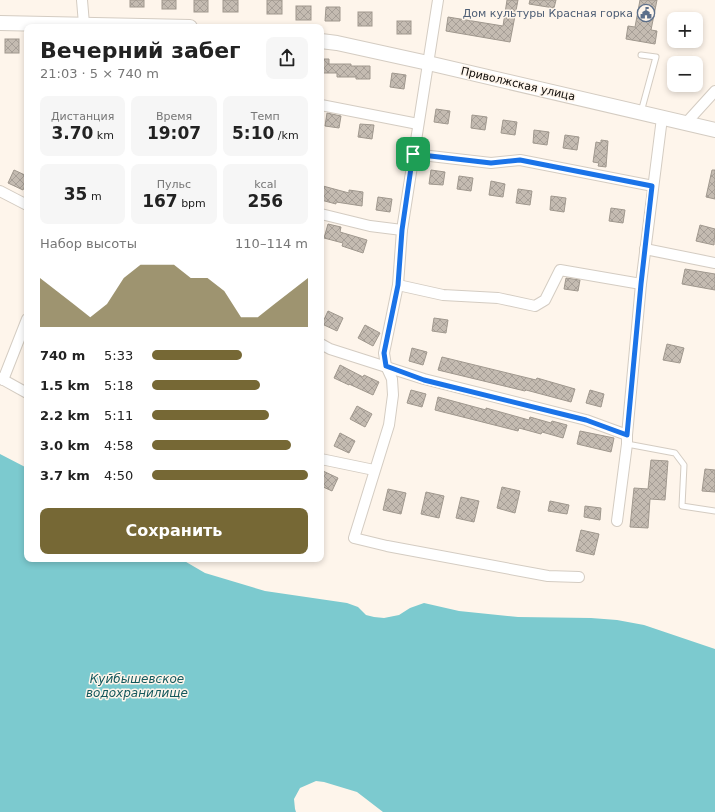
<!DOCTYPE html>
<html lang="ru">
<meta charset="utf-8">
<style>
:root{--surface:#fff;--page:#f6f6f6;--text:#222;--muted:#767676;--accent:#766835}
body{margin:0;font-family:"DejaVu Sans",sans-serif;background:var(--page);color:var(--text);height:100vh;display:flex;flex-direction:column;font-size:15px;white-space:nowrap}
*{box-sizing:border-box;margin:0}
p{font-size:13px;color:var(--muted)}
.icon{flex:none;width:22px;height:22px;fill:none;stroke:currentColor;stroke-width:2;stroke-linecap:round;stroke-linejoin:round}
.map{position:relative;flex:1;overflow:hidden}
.details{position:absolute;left:24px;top:24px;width:300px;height:538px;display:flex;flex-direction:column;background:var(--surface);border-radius:8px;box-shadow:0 2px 6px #0003}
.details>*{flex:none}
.tools{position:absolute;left:667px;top:12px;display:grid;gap:8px}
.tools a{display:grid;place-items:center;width:36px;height:36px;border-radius:8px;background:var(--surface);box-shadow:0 2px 6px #0003;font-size:20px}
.pin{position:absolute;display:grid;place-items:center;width:34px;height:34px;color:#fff;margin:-17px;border-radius:8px;box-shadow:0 2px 6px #0006}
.round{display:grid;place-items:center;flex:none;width:42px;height:42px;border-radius:8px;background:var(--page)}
.summary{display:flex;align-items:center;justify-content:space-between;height:68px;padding:0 16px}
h1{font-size:22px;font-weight:700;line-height:30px}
.stats{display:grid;grid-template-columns:repeat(3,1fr);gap:6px;height:68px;padding:4px 16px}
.stats div{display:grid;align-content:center;border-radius:8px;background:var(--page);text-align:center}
.stats b{font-size:17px;font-weight:700}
.stats small{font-size:11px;font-weight:400}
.stats p{font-size:11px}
.chart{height:112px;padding:8px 16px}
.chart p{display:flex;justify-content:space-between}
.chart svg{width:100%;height:72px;margin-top:4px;fill:var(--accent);opacity:.7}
.button{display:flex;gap:8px;margin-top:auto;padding:8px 16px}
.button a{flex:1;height:46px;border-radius:8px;background:var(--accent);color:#fff;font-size:16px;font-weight:700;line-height:46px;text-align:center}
ul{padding:0 16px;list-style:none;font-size:13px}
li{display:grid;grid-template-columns:64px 48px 1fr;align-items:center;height:30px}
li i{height:10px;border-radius:5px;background:var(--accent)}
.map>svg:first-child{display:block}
</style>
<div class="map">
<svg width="715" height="812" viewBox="0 0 715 812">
<defs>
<pattern id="building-cross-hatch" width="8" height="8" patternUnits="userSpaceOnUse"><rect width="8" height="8" fill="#c4bbb1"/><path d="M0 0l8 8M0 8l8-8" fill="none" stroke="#a79f97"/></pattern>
</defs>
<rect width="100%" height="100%" fill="#fef5eb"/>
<path fill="#7ccacf" d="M0 454 27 468V559H181L205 573 265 591 347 603 358 607 366 615 374 617 384 618 399 615 410 608 424 603 459 611 518 617 591 618 617 620 644 625 715 649V812H383L357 792 324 782 316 781 300 788 294 799 295 809 296 812H0Z"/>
<g fill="url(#building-cross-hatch)" stroke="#a0988e">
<rect x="130" y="0" width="14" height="7"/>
<rect x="162" y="0" width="14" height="9"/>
<rect x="194" y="0" width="14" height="12"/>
<rect x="223" y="0" width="15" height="12"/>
<rect x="267" y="0" width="15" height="14"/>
<path d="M507 0H518L510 42 446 31 448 17 503 26Z"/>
<path d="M530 0H556L554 8 529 4Z"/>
<path d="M640 0H657L651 30 657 31 655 44 626 39 628 26 635 27Z"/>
<rect x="296" y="6" width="15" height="14"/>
<path d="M326 7H340V21H325Z"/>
<rect x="358" y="12" width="14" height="14"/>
<rect x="397" y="21" width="14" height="13"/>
<rect x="5" y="39" width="14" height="14"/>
<path d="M321 59H329V64H351V66H370V79H356V77H337V73H321Z"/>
<path d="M392 73 406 75 404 89 390 87Z"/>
<path d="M436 109 450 111 448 124 434 122Z"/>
<path d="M327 113 341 116 339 128 325 126Z"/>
<path d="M472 115 487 117 485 130 471 128Z"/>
<path d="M503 120 517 122 515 135 501 133Z"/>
<path d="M360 124 374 125 372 139 358 137Z"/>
<path d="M534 130 549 132 547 145 533 143Z"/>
<path d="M565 135 579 137 577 150 563 148Z"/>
<path d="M601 140 608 141 606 167 598 166 599 163 593 162 596 142 601 143Z"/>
<path d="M14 170 27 176V181L23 190 8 183Z"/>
<path d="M431 170 445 172 443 185 429 184Z"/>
<path d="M712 170H715V199L706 197Z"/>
<path d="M459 176 473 178 471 191 457 189Z"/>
<path d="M491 181 505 184 503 197 489 195Z"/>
<path d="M323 186 349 193V190L363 192 362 206 336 202V204L321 200Z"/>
<path d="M518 189 532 191 530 205 516 203Z"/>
<path d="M551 196 566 198 564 212 550 210Z"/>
<path d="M378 197 392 199 390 212 376 210Z"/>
<path d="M611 208 625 210 623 223 609 221Z"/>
<path d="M328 224 341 227 340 232 367 240 363 253 342 246 343 243 324 238Z"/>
<path d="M700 225 715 229 714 245 696 241Z"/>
<path d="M685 269 715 274V290L682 284Z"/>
<path d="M566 278 580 280 578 291 564 289Z"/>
<path d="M328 311 343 318 337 331 322 324Z"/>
<path d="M434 318 448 320 446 333 432 331Z"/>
<path d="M365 325 380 333 373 346 358 338Z"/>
<path d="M667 344 684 348 680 363 663 360Z"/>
<path d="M412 348 427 352 423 365 409 361Z"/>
<path d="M442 357 536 380 537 378 575 389 571 402 526 390 525 391 438 370Z"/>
<path d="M340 365 363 377 364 375 379 382 373 395 349 384V385L334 378Z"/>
<path d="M411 390 426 394 422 407 407 403Z"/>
<path d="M590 390 604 394 601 407 586 403Z"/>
<path d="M438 397 486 410V408L529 420 530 417 551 423 552 421 567 425 563 438 542 432 541 434 519 428 518 431 435 410Z"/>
<path d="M357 406 372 414 365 427 350 419Z"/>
<path d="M580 431 614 438 611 452 577 444Z"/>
<path d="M340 433 355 441 349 453 334 446Z"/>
<path d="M651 460 668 461 665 500 650 499 648 528 630 527 634 488 648 489Z"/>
<path d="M705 469 715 470V492L702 491Z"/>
<path d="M323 471 338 478 332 491 321 486V476Z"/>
<path d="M502 487 520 491 515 513 497 508Z"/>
<path d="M388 489 406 493 401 514 383 510Z"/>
<path d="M426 492 444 496 439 518 421 514Z"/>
<path d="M461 497 479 501 474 522 456 518Z"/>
<path d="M550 501 569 505 567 514 548 511Z"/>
<path d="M585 506 601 508 600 520 584 517Z"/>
<path d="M581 530 599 534 594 555 576 551Z"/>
</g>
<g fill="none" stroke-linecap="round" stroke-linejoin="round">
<defs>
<g id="lane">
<path d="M641 112 656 57 641 55"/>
<path d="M627 444 675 453 684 465 682 506 715 511"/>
</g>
<g id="street">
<path d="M82 0 84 24"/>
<path d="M438 0 402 230 398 285 384 353 386 366 392 379 393 395 389 425 354 538 387 546 548 576 579 577"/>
<path d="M321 105 418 124"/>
<path d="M686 123 715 91"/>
<path d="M413 154 491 163 520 160 653 186"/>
<path d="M0 191 27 205"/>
<path d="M321 214 370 226 402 230"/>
<path d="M645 249 715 263"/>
<path d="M398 285 443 295 498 298 535 306 545 300 560 270 641 284"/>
<path d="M321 344 330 349 424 379 586 420 627 435"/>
<path d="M0 378 27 393"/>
<path d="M3 380 27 319"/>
<path d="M321 459 374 470"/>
<path d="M617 521 627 444V435L641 284 662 118"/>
</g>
<g id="secondary">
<path d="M0 23 190 27"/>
<path d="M321 41 337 43 428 63 715 130"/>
</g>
</defs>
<use href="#lane" stroke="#d4ccc2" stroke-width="7"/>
<use href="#street" stroke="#d4ccc2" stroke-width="12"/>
<use href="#secondary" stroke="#d4ccc2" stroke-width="16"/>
<use href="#lane" stroke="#fff" stroke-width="5"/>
<use href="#street" stroke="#fff" stroke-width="10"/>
<use href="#secondary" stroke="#fff" stroke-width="14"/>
</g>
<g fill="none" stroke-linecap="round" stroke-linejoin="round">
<defs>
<path id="route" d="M413 154 491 163 520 160 652 186 641 284 627 435 586 420 424 380 386 366 384 353 398 285 402 230Z"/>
</defs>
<use href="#route" stroke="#fff" stroke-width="8"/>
<use href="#route" stroke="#1a73e8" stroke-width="5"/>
</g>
<defs>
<symbol id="civic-ring" viewBox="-11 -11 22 22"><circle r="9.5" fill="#fef5eb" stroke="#5c6f8a" stroke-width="1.5"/><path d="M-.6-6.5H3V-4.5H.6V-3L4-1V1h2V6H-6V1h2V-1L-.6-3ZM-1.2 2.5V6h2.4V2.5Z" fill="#5c6f8a"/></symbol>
</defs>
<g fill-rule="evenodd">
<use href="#civic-ring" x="636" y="3" width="20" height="20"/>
</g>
<g text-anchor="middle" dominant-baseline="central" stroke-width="3" stroke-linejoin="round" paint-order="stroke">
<g font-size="11" fill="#4e5e75" stroke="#fef5eb" text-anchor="end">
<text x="633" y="13">Дом культуры Красная горка</text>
</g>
<g font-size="11" fill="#0e0b08" stroke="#fef5eb">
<text transform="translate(518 84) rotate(13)">Приволжская улица</text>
</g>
<g font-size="12" font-style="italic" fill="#13575b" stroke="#fef5eb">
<text x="137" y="679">Куйбышевское<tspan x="137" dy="14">водохранилище</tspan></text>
</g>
</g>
</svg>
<div class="tools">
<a>+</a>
<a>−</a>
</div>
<div class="pin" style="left:413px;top:154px;background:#1e9e55"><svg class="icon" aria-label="arrive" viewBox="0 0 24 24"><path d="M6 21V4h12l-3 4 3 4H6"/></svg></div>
<section class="details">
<div class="summary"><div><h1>Вечерний забег</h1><p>21:03 · 5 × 740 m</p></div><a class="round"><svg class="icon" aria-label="share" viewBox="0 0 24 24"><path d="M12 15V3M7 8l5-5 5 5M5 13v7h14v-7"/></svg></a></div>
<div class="stats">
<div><p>Дистанция</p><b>3.70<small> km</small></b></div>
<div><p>Время</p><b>19:07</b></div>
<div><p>Темп</p><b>5:10<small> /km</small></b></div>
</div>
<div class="stats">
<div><b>35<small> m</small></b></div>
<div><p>Пульс</p><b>167<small> bpm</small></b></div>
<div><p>kcal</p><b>256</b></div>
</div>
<div class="chart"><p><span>Набор высоты</span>110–114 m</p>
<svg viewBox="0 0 160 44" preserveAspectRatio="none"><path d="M0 44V14L10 22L20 30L30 38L40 30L50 14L60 6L70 6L80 6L90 14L100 14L110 22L120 38L130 38L140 30L150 22L160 14V44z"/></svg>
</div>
<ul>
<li><b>740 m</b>5:33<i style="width:58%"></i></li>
<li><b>1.5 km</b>5:18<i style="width:69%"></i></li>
<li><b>2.2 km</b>5:11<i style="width:75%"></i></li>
<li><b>3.0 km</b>4:58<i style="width:89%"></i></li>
<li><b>3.7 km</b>4:50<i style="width:100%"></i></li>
</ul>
<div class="button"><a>Сохранить</a></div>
</section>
</div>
